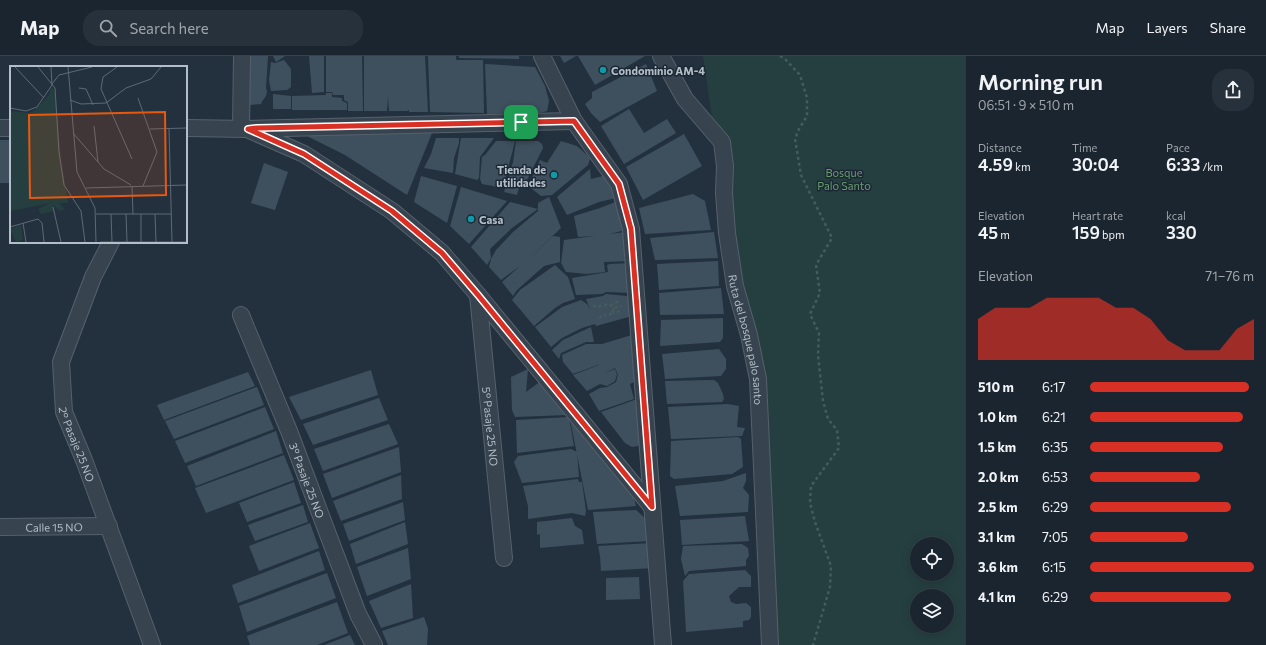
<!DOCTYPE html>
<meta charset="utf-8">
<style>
:root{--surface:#1a252f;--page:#27313b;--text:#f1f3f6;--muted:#9fa5aa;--line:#38424b;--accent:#d93025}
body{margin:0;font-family:Commissioner,sans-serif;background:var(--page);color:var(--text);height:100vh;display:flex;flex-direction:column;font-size:15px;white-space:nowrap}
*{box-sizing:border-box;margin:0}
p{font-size:13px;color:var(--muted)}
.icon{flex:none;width:22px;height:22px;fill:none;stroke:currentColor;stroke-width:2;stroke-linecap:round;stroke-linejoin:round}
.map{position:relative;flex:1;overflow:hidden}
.side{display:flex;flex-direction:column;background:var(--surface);width:300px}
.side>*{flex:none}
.controls{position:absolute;left:910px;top:481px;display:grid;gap:8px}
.controls a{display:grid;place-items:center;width:44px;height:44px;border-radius:50%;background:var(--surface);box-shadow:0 2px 10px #0003,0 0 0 1px var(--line);font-size:20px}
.pin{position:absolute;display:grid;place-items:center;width:34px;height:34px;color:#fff;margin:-17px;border-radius:8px;box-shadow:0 2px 6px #0006}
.round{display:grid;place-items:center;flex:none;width:42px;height:42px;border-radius:16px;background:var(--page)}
.summary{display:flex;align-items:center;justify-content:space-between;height:68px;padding:0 12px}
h1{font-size:22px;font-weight:600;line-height:30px}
.figures{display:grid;grid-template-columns:repeat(3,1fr);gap:6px;height:68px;padding:4px 12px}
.figures div{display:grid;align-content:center}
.figures b{font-size:17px;font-weight:600}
.figures small{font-size:11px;font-weight:400}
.figures p{font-size:11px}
.chart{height:112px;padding:8px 12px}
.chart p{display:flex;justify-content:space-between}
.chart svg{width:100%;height:72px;margin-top:4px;fill:var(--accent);opacity:.7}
ul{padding:0 12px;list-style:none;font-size:13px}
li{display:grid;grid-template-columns:64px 48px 1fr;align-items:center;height:30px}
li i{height:10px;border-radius:5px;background:var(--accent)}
header{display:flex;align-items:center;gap:24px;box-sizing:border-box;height:56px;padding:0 20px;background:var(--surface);border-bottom:1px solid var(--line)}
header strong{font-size:19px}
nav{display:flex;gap:22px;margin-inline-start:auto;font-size:14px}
.search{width:280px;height:36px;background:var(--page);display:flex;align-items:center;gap:10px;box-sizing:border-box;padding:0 14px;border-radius:16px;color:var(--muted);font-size:15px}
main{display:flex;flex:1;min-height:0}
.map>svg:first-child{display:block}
</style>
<header>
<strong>Map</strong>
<div class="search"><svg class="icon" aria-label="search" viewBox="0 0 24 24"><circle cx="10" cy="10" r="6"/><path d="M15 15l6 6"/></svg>Search here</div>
<nav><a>Map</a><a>Layers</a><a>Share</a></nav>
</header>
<main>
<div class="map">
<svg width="966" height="589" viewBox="0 0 966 589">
<rect width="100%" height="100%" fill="#23313f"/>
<path fill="#253f40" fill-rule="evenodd" d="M703 0H966V589H770L759 409 744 277ZM917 488H947V518H917ZM917 540H947V570H917Z"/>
<g fill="#3e505e">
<path d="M249 0H268L266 32 267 35 266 40 261 47 262 48 248 49Z"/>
<path d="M273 0H285L276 6Z"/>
<path d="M309 0H324V36L312 37Z"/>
<path d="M326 0H362L363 55H348V46L344 44V39H333L332 36H326Z"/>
<path d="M364 0H425L428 56H409V54L407 55H389L388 40 387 55H364Z"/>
<path d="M428 0H456V4H483L484 57 430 56Z"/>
<path d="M459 0H519V3L459 2Z"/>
<path d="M560 0H576L564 7Z"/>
<path d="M578 0H645L595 29Z"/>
<path d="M284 4 291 13V31L287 34 271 35 269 24 271 6 275 7Z"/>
<path d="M485 8 535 11 545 30 549 45 547 55 539 57 487 58Z"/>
<path d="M646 8 657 35 600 66 591 57 585 48 592 42V36Z"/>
<path d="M326 37H332V41L342 42V45L347 47V54H292V40L326 39Z"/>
<path d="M273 38 291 40V53H273Z"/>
<path d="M629 53 644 77 667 63 676 77 624 108 601 70Z"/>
<path d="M367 75 432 77 407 139 345 99 305 79Z"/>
<path d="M684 78 702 110 643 144 626 111Z"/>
<path d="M436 82H459V87L454 102 453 117 424 112 431 98Z"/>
<path d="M461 82H494L480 101 479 122 477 124 455 118Z"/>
<rect x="0" y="84" width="11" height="43"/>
<path d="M496 85H515L503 132 482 128 480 123 482 101 485 99Z"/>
<path d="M516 85H538L542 88 543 92 525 128 519 132 517 139 504 136 513 106Z"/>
<path d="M561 85 577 90 587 99 590 103 588 109 552 139 541 140 528 130 540 104 547 107Z"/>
<path d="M264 107 288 116 275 154 251 147Z"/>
<path d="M590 113 591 123 603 120 612 132 616 142 599 146 567 159 557 141Z"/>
<path d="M421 120 457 130 447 167 414 146Z"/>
<path d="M461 131 507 145 469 188 450 170Z"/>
<path d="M693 138 705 145 711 174 645 178 639 152Z"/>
<path d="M549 141 561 172 523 208 553 180 560 181V206L544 210 517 234 513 240 502 226 520 210 501 224 489 211 491 203 496 194 513 176 538 155V147Z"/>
<path d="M618 145 625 174 610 178 625 176 631 205 604 206 605 216 587 218 566 216 561 207 564 184 594 180 578 181 574 160 600 152Z"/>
<path d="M510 146 538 153 512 172 490 193 491 202 487 209 471 191Z"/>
<path d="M714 176 718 202 655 204 650 182Z"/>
<path d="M718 205 719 230 659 234 657 208Z"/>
<path d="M631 207 633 237 606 236 602 238 576 239 572 222 608 216 607 209 610 208Z"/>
<path d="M555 209 568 221 575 243 563 247 555 252 534 270 512 244 520 234Z"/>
<path d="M721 232 724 258 660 259 659 237Z"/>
<path d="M606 238 627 240 629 241 636 259 596 270 595 268 582 272 562 282 551 291 535 271 562 251 581 244 587 248 590 253 586 243 603 240Z"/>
<path d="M723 262V282L720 286 660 290 661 264Z"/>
<path d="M591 271 594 286H586L561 297 559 303 552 294 563 284Z"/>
<path d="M635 278 638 324 630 328 634 343 599 355 589 338 600 332 607 331 616 326 618 319 615 312 605 317 615 313 617 319 615 325 607 330 600 328 587 335 573 319 599 309 602 310 596 308 598 309 573 318 563 306 562 299 586 288H602Z"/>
<path d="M719 293 726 303V313L721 320 665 323 662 298Z"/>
<path d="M528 313 526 336 541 325 567 359 515 361 512 354 511 321Z"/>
<path d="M371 314 378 339 301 364 289 341Z"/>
<path d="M248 316 255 330 164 364 157 349Z"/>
<path d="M714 324 718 327 723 338 724 343 722 346 667 348 665 325Z"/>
<path d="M257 331 264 349 174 383 165 365Z"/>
<path d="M379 342 388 364 313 389 303 368Z"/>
<path d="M640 342 642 387 638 390 632 391 625 387 601 356Z"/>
<path d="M728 348 739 350 737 371 745 372 742 380 671 383 668 351Z"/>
<path d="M265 351 274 373 185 407 175 385Z"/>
<path d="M569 358 634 442 636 450 588 454Z"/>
<path d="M569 361 574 390 517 397 516 364Z"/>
<path d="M389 368 398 388 323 415 314 393Z"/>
<path d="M276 375 283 397 196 430 187 410Z"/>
<path d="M738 381 741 383 743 411 732 418 674 423 670 420 671 385Z"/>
<path d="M399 391 401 416 332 442 323 418Z"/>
<path d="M571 393 577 396 579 421 522 427 514 406 518 400Z"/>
<path d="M284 399 294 424 206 457 195 432Z"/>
<path d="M746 417V425L743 432 749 439 748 456 680 460 675 430 723 425Z"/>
<path d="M401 419 402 443 341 465 333 445Z"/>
<path d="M578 423 579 426H582L586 455 585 460 572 457 528 463V450L523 430Z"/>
<path d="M294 426 301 447 247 466 239 447Z"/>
<path d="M403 446 405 464 349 485 343 468Z"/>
<path d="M303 449 308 466 255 485 248 469Z"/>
<path d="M636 454 647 464 650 485 597 488 593 456Z"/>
<path d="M745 460 749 485 682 489 680 464Z"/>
<path d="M572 462 575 470 582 474 584 488 540 492V478L537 479V466Z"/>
<path d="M405 466 408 488 356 508 350 488Z"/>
<path d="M310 467 319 492 259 515 249 490Z"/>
<path d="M652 487 654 512 601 515 600 500 598 490Z"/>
<path d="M742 488 748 492 749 500 746 504V510L689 515 685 520 681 503 683 490Z"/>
<path d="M408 492 411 523 367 540 357 511Z"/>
<path d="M319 495 325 514 238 547 232 529Z"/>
<path d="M745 514 751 520V531H739L729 540 731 546 736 548 746 547 751 551V561L749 564 743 565V571L686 576 683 525 689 518Z"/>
<path d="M327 517 336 542 247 576 239 550Z"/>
<path d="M639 521 640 543 606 544V522Z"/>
<path d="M411 528 413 562 381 572 369 545Z"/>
<path d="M337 546 348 577 317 589H250L247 580Z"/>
<path d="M424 561 428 573 427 589H388L382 575Z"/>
<path d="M350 579 355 589H324Z"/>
</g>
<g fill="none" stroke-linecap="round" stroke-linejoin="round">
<defs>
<g id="minor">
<path d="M542 0 574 65 619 128 631 173 663 589"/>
<path id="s1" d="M661 0 685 43 722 86 725 110 724 137 727 177 735 230 749 279 758 323 770 589"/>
<path d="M0 72H11"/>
<path d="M186 72 247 73 574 65"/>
<path d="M241 72 242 0"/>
<path d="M247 73 304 98 392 155 442 197 478 239 652 451"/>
<path id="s2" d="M111 186 93 221 61 306 64 356 84 404 152 589"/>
<path id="s3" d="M478 239 504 502"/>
<path id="s4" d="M241 259 289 375 358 558 374 589"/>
<path id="s5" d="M0 471 109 470"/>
</g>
</defs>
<use href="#minor" stroke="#55616d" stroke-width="18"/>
<g stroke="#435c5d" stroke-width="2.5" stroke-dasharray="3 3" stroke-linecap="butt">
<path d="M780 0 785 3 800 19 807 42V60L799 73 795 83 801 119 832 182 816 209 820 237 810 258 819 277 818 299 823 345 828 363 837 374 839 392 811 430 810 447 815 466 831 510 830 531 813 589"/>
<path d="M593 249 596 251 609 248 614 252 622 250"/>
<path d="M611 250 613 247 621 245"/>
<path d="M612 255 614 257 621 255"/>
<path d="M605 261V259L611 258 614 252"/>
<path d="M601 262 600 261 605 259"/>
</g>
<use href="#minor" stroke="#37434f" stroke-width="16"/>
</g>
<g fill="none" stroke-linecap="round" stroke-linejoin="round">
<defs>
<path id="route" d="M574 65 619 128 631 173 652 451 478 239 442 197 392 155 304 98 248 73 257 72Z"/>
</defs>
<use href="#route" stroke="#fff" stroke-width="8"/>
<use href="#route" stroke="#d93025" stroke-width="5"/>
</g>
<g fill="#0f9aa8" stroke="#1c2834" stroke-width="1.5">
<circle cx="603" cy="14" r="4"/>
<circle cx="554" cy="119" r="4"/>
<circle cx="471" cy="163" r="4"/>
</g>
<g text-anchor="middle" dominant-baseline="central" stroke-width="3" stroke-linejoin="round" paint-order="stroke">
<g font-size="11" font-weight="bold" fill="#b3beca" stroke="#1c2834" text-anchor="start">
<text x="611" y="14">Condominio AM-4</text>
<text x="546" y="113" text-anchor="end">Tienda de<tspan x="546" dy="13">utilidades</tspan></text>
<text x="479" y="163">Casa</text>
</g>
<g font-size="11" fill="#689c70" stroke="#1c2834">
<text x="844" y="116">Bosque<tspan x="844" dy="13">Palo Santo</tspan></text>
</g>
<g font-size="11" fill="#b3beca" stroke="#1c2834">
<text stroke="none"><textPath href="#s1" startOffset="306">Ruta del bosque palo santo</textPath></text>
<text stroke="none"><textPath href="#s3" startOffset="132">5° Pasaje 25 NO</textPath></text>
<text stroke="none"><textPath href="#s2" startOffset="215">2° Pasaje 25 NO</textPath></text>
<text stroke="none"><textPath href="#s4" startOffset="178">3° Pasaje 25 NO</textPath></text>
<text stroke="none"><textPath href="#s5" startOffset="54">Calle 15 NO</textPath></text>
</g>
</g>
<g transform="translate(10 10)">
<rect width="177" height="177" fill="#23313f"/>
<path d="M41 20 45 25 51 92 58 137H49L55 143 50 145 43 139V145L31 148 28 143 41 137 0 145V45L19 47 25 44 39 29ZM11 159 13 174 6 176 0 163Z" fill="#253f40"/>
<path fill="none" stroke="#5d6977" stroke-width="1" d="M5 1 34 32M28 1 45 22 49 86 54 119 71 145 75 176M58 1 67 106 85 142 86 176M107 1 93 11 91 23 122 93M42 18 49 9 82 1M69 22 76 23 83 39M128 32 147 86 133 120M60 34 71 38 96 37 116 22 141 13 151 1M0 42 16 45 27 41 42 19 41 1M84 60 88 96M140 63 177 62M159 63 162 176M63 67 94 103 121 119M122 120 123 148M76 122 177 119M43 141 51 176M86 148H161M101 148 102 176M116 148 117 176M131 148V176M145 148 146 176M13 157 16 176M0 161 28 153 32 157 34 176M90 176H177"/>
<path fill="#e8590c" fill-opacity="0.15" stroke="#e8590c" stroke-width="2" d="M155 46 156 129 20 132 19 49Z"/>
<rect width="177" height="177" fill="none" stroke="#b3beca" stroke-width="2"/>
</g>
</svg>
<div class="controls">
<a><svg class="icon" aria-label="locate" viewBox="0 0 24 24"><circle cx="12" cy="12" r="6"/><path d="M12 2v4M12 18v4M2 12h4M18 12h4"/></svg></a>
<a><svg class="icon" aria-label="layers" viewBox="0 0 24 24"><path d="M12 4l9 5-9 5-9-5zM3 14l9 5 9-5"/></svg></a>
</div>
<div class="pin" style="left:521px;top:66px;background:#1e9e55"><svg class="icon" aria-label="arrive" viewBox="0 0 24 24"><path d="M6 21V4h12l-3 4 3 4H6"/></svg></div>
</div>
<section class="side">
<div class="summary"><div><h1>Morning run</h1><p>06:51 · 9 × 510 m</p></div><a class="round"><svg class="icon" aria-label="share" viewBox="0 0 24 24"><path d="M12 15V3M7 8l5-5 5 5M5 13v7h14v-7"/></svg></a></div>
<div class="figures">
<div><p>Distance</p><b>4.59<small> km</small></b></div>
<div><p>Time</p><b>30:04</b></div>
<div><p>Pace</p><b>6:33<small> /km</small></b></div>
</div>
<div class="figures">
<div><p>Elevation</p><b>45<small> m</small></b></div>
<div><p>Heart rate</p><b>159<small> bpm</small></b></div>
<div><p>kcal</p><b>330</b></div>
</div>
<div class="chart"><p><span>Elevation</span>71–76 m</p>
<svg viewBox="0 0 160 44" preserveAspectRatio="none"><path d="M0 44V19L10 12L20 12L30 12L40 6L50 6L60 6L70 6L80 12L90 12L100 19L110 32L120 38L130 38L140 38L150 25L160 19V44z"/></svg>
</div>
<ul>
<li><b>510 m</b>6:17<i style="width:97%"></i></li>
<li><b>1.0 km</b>6:21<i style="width:93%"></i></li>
<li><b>1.5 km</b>6:35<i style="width:81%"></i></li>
<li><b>2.0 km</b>6:53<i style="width:67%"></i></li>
<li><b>2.5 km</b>6:29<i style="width:86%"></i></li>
<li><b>3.1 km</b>7:05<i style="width:60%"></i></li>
<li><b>3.6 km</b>6:15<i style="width:100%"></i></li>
<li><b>4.1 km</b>6:29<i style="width:86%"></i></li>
</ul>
</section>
</main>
